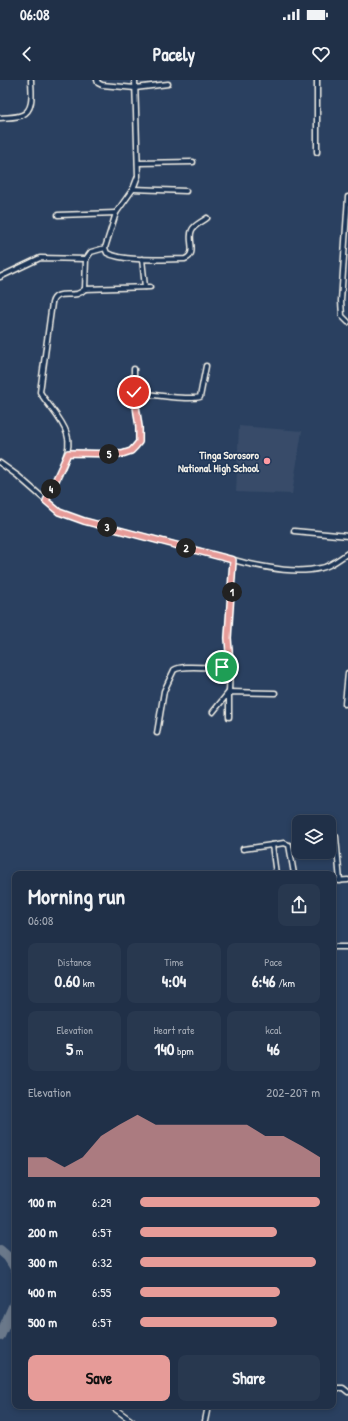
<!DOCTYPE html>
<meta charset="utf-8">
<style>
:root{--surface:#203048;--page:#28384f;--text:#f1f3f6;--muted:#a2a9b4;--line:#3d4b60;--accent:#e69b98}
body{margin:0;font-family:"Patrick Hand",sans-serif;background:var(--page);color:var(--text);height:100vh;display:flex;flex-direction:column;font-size:15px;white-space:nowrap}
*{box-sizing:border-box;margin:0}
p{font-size:13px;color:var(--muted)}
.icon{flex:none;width:22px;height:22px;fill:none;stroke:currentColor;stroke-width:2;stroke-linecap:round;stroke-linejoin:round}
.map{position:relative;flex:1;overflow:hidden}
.drawer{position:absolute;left:12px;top:791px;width:324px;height:538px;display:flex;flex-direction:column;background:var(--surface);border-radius:8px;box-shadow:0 2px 6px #0003,0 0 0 1px var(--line)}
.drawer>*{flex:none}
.fabs{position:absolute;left:292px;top:735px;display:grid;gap:8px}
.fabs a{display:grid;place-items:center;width:44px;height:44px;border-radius:8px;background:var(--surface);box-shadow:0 2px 6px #0003,0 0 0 1px var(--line);font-size:20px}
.pin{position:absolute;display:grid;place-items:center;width:34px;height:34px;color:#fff;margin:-17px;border:2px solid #fff;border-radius:50%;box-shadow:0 1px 4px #0007}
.km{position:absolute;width:20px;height:20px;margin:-10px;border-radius:50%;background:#222;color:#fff;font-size:11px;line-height:20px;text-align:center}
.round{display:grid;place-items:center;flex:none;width:42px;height:42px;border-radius:8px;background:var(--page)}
.summary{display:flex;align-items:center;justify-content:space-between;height:68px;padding:0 16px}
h1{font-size:22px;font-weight:700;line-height:30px}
.metrics{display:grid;grid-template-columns:repeat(3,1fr);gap:6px;height:68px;padding:4px 16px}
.metrics div{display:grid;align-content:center;border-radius:8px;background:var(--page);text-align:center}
.metrics b{font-size:17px;font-weight:700}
.metrics small{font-size:11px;font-weight:400}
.metrics p{font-size:11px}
.chart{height:112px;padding:8px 16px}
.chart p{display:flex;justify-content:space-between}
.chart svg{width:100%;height:72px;margin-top:4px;fill:var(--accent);opacity:.7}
.cta{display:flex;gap:8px;margin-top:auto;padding:8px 16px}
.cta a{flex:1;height:46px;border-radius:8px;background:var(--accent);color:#111;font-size:16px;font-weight:700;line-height:46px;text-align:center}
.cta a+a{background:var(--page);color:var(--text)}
ul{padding:0 16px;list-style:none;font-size:13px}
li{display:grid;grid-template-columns:64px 48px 1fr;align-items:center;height:30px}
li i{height:10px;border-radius:5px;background:var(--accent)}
.status{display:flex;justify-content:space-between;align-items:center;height:28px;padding:0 20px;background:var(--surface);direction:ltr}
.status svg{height:11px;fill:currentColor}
header{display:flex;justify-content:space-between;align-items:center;height:52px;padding:0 16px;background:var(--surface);font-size:18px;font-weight:700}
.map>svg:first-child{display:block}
</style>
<div class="status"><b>06:08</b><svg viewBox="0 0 49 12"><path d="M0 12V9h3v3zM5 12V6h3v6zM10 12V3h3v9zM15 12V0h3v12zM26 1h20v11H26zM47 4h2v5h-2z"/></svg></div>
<header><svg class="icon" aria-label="back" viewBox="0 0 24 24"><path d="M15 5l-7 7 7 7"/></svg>Pacely<svg class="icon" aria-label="heart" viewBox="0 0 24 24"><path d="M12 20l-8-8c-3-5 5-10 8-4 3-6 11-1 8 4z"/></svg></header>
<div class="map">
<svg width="348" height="1341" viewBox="0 0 348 1341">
<rect width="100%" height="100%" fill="#2a4060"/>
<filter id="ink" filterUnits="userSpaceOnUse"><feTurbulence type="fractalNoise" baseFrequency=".025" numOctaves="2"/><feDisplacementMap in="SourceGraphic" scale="8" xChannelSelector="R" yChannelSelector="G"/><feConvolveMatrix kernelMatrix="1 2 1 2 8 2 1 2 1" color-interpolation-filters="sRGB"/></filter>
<g filter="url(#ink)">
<path fill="#374c69" d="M239 346 302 351 292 414 236 412Z"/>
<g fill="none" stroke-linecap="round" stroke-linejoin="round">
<g stroke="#6a788a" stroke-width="10">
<path d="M0 1170 8 1177 15 1188"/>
<path d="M0 1256 15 1222"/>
</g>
<defs>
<g id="street">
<path d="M97 0 98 3 102 5 135 8 168 4"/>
<path d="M135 0 138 96 133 109 116 133 105 168 107 173C123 182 166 179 185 179 198 174 187 159 192 150 194 145 202 142 207 138"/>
<path d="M0 38C7 37 16 38 22 35 35 30 31 10 31 0"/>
<path d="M317 72V0"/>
<path d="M138 83 193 82"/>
<path d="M133 109 186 111"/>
<path d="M348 117 341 221 342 236 348 242"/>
<path d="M58 135 116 133"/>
<path d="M86 179 91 172 105 168"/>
<path d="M142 179 145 207"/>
<path d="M0 197 40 178 86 179 85 209C83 211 80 213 77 214 67 216 55 211 52 223L40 312C48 326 62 338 67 354 74 372 54 404 46 421"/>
<path d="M85 209 150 207"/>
<path d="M134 289V312"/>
<path d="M68 373 122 374 131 371 139 362V347L134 312C149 314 187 321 200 317L206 286"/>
<path d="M0 383 18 396 59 432 84 441 245 483C269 488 297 494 321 488 331 486 340 478 348 473"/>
<path d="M294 451 348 456"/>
<path d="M345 624 348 593"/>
<path d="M213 632 229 612 230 585 228 558 233 480"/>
<path d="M229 637V612L275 613"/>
<path d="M157 653 164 611 174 590C185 583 214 591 230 585"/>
<path d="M336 757 340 801"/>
<path d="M272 765 284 763 289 765 294 794"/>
<path d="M243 769 272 765 276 794"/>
<path d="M333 801 348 800"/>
<path d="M333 867H348"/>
<path d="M333 1308H343L348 1312"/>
<path d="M111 1326 132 1341"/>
<path d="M205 1341 208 1326"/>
</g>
</defs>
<use href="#street" stroke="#f4f1e8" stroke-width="7"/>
<use href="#street" stroke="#1d3557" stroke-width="4"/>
</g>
</g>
<g fill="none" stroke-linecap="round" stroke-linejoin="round" filter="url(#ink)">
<defs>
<path id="route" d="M134 312 139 347V362L135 367 131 371 122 374 68 373 46 421 59 432 84 441 233 480 228 558 230 585 222 587"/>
</defs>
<use href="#route" stroke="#fff" stroke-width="8"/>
<use href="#route" stroke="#e69b98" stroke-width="5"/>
</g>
<circle fill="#ff9aa2" stroke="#1d3557" stroke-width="1.5" cx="267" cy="381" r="4"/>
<g text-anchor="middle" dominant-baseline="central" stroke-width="3" stroke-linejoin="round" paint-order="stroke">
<g font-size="11" font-weight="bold" fill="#f4f1e8" stroke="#1d3557" text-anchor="end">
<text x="259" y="375">Tinga Sorosoro<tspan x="259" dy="13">National High School</tspan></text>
</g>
</g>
</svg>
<div class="fabs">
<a><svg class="icon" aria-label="layers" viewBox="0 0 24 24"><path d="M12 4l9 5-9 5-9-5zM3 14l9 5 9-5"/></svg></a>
</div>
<div class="pin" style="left:222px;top:587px;background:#1e9e55"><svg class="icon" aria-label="arrive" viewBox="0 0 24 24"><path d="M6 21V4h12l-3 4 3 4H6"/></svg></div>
<div class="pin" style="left:134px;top:312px;background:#d93025"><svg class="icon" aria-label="check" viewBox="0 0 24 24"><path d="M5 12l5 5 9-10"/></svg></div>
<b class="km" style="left:232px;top:512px">1</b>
<b class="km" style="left:186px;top:468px">2</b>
<b class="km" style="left:107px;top:447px">3</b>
<b class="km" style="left:51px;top:409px">4</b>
<b class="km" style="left:109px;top:374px">5</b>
<section class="drawer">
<div class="summary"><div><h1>Morning run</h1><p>06:08</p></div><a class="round"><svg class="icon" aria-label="share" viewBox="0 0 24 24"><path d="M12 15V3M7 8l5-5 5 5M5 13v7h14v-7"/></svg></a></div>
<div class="metrics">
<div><p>Distance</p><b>0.60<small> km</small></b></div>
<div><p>Time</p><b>4:04</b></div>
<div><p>Pace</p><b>6:46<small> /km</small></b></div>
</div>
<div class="metrics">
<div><p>Elevation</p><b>5<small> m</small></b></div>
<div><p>Heart rate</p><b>140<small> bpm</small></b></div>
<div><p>kcal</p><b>46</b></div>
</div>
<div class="chart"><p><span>Elevation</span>202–207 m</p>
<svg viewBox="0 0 160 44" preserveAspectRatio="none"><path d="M0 44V32L10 32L20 38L30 32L40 19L50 12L60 6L70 12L80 12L90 12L100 12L110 12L120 12L130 19L140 19L150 25L160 32V44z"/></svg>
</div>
<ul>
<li><b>100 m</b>6:29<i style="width:100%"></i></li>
<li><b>200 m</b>6:57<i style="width:76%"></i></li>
<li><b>300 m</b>6:32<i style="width:98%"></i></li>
<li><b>400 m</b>6:55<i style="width:78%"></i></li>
<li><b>500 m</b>6:57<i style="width:76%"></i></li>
</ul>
<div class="cta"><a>Save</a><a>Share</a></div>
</section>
</div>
